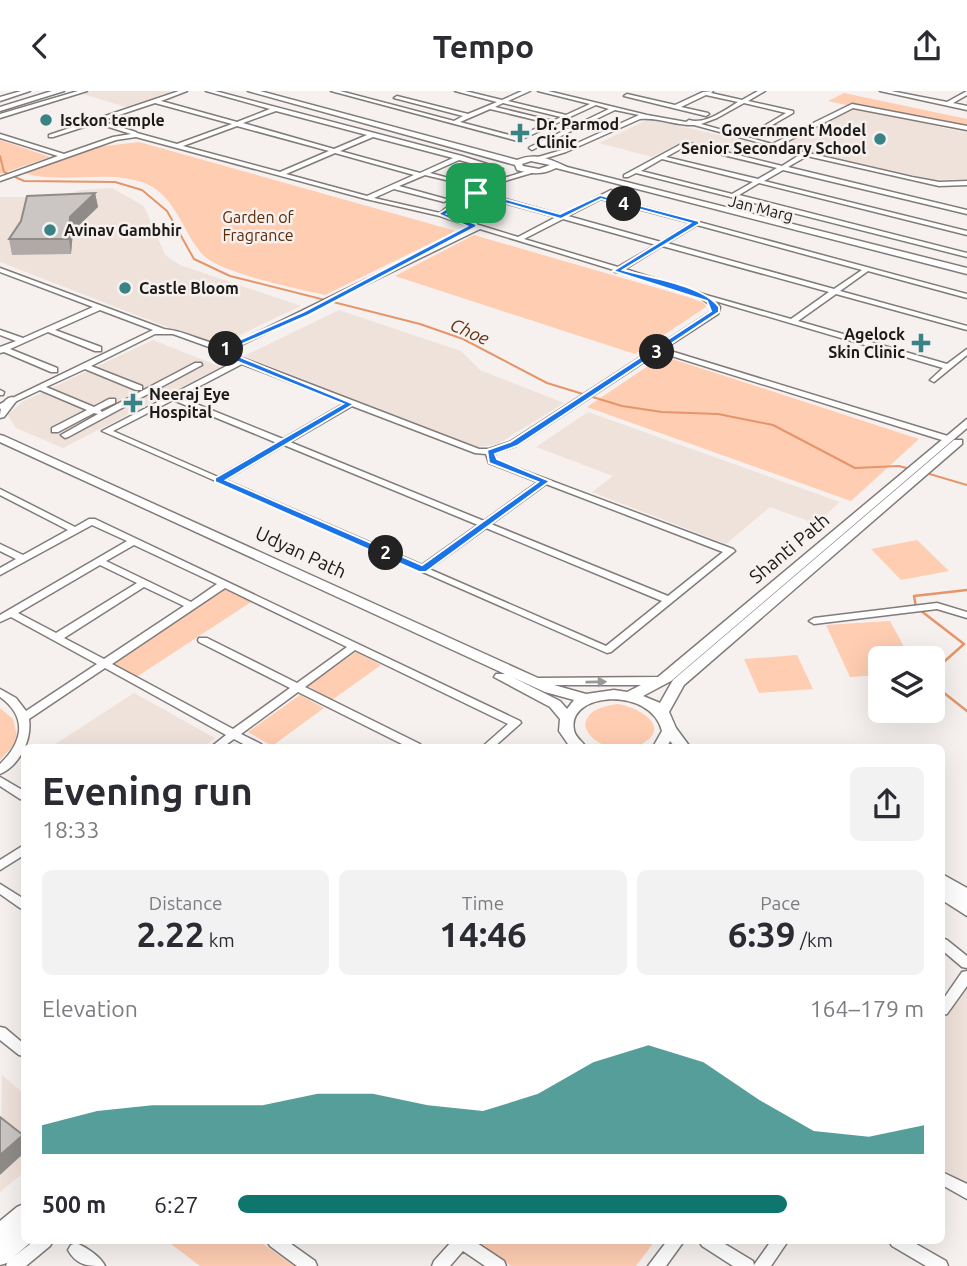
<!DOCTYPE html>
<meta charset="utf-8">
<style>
:root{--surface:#fff;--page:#f2f2f3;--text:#2b2b33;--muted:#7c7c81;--accent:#0f766e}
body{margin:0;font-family:Ubuntu,sans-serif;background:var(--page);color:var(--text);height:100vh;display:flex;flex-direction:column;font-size:26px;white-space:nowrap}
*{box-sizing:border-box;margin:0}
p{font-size:23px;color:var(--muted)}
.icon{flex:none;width:38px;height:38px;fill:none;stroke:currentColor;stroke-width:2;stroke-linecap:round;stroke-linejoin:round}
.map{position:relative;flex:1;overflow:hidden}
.drawer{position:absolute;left:21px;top:653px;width:924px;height:500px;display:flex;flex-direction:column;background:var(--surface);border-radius:10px;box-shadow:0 7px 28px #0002}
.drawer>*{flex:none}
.tools{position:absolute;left:868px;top:555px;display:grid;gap:14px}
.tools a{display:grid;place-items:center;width:77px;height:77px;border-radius:10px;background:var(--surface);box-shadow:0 7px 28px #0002;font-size:35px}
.pin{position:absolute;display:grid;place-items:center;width:60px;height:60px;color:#fff;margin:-30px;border-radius:14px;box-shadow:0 4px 10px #0006}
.km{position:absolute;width:35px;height:35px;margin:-18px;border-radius:50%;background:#222;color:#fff;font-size:19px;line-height:35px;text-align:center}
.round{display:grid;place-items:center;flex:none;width:74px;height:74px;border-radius:10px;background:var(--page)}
.summary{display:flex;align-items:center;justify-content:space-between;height:119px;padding:0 21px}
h1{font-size:38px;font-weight:700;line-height:52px}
.metrics{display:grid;grid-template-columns:repeat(3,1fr);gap:10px;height:119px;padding:7px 21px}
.metrics div{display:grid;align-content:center;border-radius:10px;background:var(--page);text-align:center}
.metrics b{font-size:35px;font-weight:700}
.metrics small{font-size:19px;font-weight:400}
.metrics p{font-size:19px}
.chart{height:196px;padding:14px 21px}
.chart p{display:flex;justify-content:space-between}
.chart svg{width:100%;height:126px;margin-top:7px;fill:var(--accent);opacity:.7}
ul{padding:0 21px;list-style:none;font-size:23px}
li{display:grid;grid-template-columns:112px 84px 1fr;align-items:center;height:52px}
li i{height:18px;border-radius:9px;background:var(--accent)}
header{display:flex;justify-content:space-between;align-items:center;height:91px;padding:0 21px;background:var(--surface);font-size:32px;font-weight:700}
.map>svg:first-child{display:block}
</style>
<header><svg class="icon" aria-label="back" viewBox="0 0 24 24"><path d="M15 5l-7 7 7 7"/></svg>Tempo<svg class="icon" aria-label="share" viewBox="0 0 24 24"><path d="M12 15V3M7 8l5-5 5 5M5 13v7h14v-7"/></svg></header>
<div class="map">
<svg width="967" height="1175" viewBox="0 0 967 1175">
<rect width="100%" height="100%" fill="#f6f1ee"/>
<g fill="#efe2db">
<path d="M92 0H181L129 17 83 3Z"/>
<path d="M851 16 967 42V88L933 89 781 54Z"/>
<path d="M649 28 750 51 730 62 681 51 652 66 599 52Z"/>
<path d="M112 97 144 115 165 164 180 174 301 215 216 255 0 171V106H53L82 99Z"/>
<path d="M339 219 461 260 480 279 564 312 498 353 478 356 244 265Z"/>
<path d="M153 249 221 276 63 357 16 337 8 324 22 311Z"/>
<path d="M588 321 840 411 816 433 770 416 726 453 592 401 613 385 536 356Z"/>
<path d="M134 602 215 647 203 656H51Z"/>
<path d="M966 896 967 897V1093L942 1079V930Z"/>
<path d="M2 984 24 1003V1081L0 1101Z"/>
</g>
<g fill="#fecdb2">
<path d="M844 2 967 28V41L828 10Z"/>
<path d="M0 49 50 66 0 83Z"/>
<path d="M139 51 456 140 325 204C297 197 222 183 203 164 183 142 176 106 147 93 109 77 63 94 24 82L97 56Z"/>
<path d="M474 144 688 206 704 212 706 216 635 263 395 185Z"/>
<path d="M663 265 919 348 851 410 587 316Z"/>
<path d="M917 449 949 480 901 489 871 458Z"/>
<path d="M223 497 251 511 135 587 107 571Z"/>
<path d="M890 530 910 567H880V584L850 586 826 534Z"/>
<path d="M356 561 381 574 332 609 308 595Z"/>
<path d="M797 564 813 598 759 602 744 568Z"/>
<path d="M300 604 324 617 272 655 248 641Z"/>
<path d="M617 613C636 615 674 635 642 653 624 663 590 656 585 634 588 618 602 616 617 613Z"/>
<path d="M0 617 13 628 18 649 0 669Z"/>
<path d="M167 1150H259L294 1175H200Z"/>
<path d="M475 1150H655L636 1175H511Z"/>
</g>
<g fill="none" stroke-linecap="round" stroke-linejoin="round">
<g stroke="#e59569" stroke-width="2">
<path d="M0 65 4 81 24 90 115 91 142 99 167 120 194 168 230 185 420 233 463 248 547 292 622 315 662 321 718 323 773 334 855 377 899 375 910 378"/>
<path d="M926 382 967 394"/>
</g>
<path stroke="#e59569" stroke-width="2.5" d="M967 499 914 505 916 516 964 553 937 577 934 594 967 620"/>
<defs>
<g id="minor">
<path d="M21 0H30L0 10V6Z"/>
<path d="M78 0H87L0 27V23Z"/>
<path d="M179 0H187L161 10 237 31 270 18 206 0H215L462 65 503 78 500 80 459 69 430 82 475 94V96L425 84 399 95 446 108 447 109 444 111 394 98 374 107 440 122 450 114 448 112 449 111 504 87 533 78 536 80 535 81 508 89 481 101 561 124 611 99 614 101 606 106 967 203V207L868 180 840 200 967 235V239L836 203 798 230 947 273 967 258V264L934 291 930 289 943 277 715 210 720 216 718 223 664 258 951 346 952 348 948 351 945 350 659 261 516 355 495 362 496 369 733 458 735 460 611 561 607 562 102 340 236 270 228 267 224 259 209 256 173 243H155L91 275 142 295V299H136L85 278 46 296 94 316 109 308H115V312L100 319 102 321 195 272H201L202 274 68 346 65 347 61 344 98 323 94 322 58 341H52V337L87 319 40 299 0 318V313L153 239 100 219 55 239 101 256V260H95L48 241 10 258 57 277V281H51L4 261 0 262V256L16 250 0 244V239L23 247 93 216 0 181V177L164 238C187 240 207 254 230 255L473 136 440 125 366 108 136 46 116 49 0 90V86L58 65 0 47V43L64 63 113 46 131 43 96 32 53 46H49V44ZM155 12 232 33 177 53 137 42 136 41 101 30ZM276 20 367 44 334 58 243 32ZM237 35 329 60 280 81 183 55ZM373 46 453 67 420 82 340 60ZM335 62 414 84 367 105 286 83ZM475 104 556 126 518 146 446 124V122L460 112 461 110ZM601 108 691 132 661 151 568 125ZM563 128 656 154 618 176 524 148ZM697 134 862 179 834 198 667 152ZM480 138 614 179 615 181H620C643 188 698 199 712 216V220L510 351 489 358H479L245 268 234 263 231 259ZM662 155 829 201 791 228 706 204 625 178ZM242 273 345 312 283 348 179 306ZM173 309 277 352 218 386 113 340ZM352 315 475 362 486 363 489 372 538 391 484 430 290 351ZM284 354 478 434 422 474 225 389ZM546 393 723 461 668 505 491 433ZM486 437 662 510 606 555 429 478Z"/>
<path d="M331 0H340L454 30 463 25 394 7 397 5 468 23 497 11 455 0H465L502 9 522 0H530L508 10 566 24 590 13 538 0H548L647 24 686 31 689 29C705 34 725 19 738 11L706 4 681 16 708 22 709 23 706 25 624 5 627 3 675 14 703 1 713 0 711 2 742 9 758 0H765L748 10 793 20V22L772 34 797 40 852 13 967 35V39L853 17 778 55 912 86 939 91 967 90V94L939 95 807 65 788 76 967 119V123L783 79 764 90 967 140V144L759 92 739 104 967 162V166L636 82 628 86H624V84L685 51 782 75 801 63 694 34C676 35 659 26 640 28L566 61 540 69 538 68V66L562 59 639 24 615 19 532 59 529 57 530 56 609 18 596 14 518 50ZM503 12 561 26 553 30 495 16ZM744 12 786 22 764 35 793 43 772 53 701 33 717 27ZM490 18 548 32 517 46 460 31ZM686 55 777 77 758 88 666 66ZM662 68 753 91 732 103 641 80Z"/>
<path d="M880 0H891L947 11 967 0V4L953 12 967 15V19Z"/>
<path d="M0 299 4 301 3 304H0Z"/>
<path d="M0 398 75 436 89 428H95L520 630 521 632 494 656H482L508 633 355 559 305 596 420 653 421 656H408L298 601 241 643 261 653 262 656H249L234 648 223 656H211L226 644 105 577 29 628C32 649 20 674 0 683V673C23 651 28 626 0 606V598L16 607 26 620 97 573 11 526 0 531V524L127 450 92 434 0 484V477L16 468 0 460V453L23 464 68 439 0 404ZM134 454 217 493 191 511 106 470ZM100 474 137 492 56 542 18 522ZM144 496 184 515 104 568 64 547ZM225 497 347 556 297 592 207 547H199L198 549 199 551 290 597 233 638 112 573Z"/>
<path d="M937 512 967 521V527L937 518 814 533 809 530 814 527Z"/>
<path d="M0 686 24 700V709L20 708 0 695Z"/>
<path d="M24 754V764L0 779V769Z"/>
<path d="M0 793 24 808V818L20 817 0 803Z"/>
<path d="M942 847 947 849 967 865V877L962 876 942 859Z"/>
<path d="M967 880V895L947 923 942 924V910L962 881Z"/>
<path d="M0 936 5 937 24 953V965L19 964 0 949Z"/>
<path d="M942 1081 967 1093V1108L942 1094Z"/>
<path d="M34 1150H53L50 1155 26 1175H6L8 1170Z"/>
<path d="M267 1150H287L315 1170 317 1175H297L270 1155Z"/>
<path d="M452 1150H474L504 1170 506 1175H485L463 1160 450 1175H432L434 1170Z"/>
<path d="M667 1150H684L666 1175H648Z"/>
<path d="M699 1150H720L753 1170 754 1174 771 1150H788L771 1175H733L702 1155Z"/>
<path d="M889 1150H911L946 1170 948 1175H926L892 1155Z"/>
<path d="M76 1152C86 1156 100 1165 105 1175 88 1175 77 1175 68 1159L71 1154Z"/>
</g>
<g id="major">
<path d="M52 0H64L0 20V16Z"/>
<path d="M248 0H260L517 69C536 61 550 68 567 76L967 177V183L556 77C543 84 531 83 517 79L515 74ZM531 70 550 74 539 78 523 75 522 73Z"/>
<path d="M12 306 17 309 4 326 0 327C0 318 2 308 12 306Z"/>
<path d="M967 328V337L671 590 643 605 660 612 673 589 954 349H962V353L684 594 669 621 676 637 690 656H675L670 650 667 656H653L662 640C651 595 566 601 574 639 575 646 582 650 586 656H570L559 640 560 628 550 616 494 586 496 583H505L0 351V344L4 345 538 587 658 586ZM512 586 545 601 574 609 567 618 560 610ZM554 594H641L627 601 614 599 586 603Z"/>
<path d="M942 783 967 797V825L942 809Z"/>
<path d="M24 1113V1134L22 1136H24V1150H32L7 1172 0 1174V1130L17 1116Z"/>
</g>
</defs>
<use href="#minor" stroke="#817b79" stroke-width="3"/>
<use href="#major" stroke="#817b79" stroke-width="3"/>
<use href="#minor" fill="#fff" fill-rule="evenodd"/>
<use href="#major" fill="#fff" fill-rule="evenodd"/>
</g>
<path fill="#afaaa8" d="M95 102 98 116 73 140 71 163 12 164 9 148Z"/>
<g fill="#8e8b88">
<path d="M95 102 98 116 73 140 71 163 69 148 70 126Z"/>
<path d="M23 1044 24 1048V1062L0 1084V1064Z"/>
</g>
<g fill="#cbc6c3" stroke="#8e8b88" stroke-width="2">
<path d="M95 102 70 126 69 148H9L21 130 27 105Z"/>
<path d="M0 1026 23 1044 0 1064Z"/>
</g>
<defs><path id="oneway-solid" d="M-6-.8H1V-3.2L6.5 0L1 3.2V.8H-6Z" transform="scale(1.75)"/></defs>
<use fill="#999898" href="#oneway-solid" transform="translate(596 591) rotate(-1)"/>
<path fill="#1a73e8" stroke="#fff" stroke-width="2" fill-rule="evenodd" d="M476 100 560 123 600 104 699 130V133L623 179C650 187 703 194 719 216V221L517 355 495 363 497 368 550 390 426 481H419L215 391V387L343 313 228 267 223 256 303 221 467 135 438 123ZM477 104 561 128 601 108 690 132 613 180 707 210 711 220 510 351 487 359 489 372 538 391 422 474 226 389 354 313 245 268 234 263 231 258 309 224 476 136V133L447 123Z"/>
<g fill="#398285" stroke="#f6f1ee" stroke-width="2.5">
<circle cx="46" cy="29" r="7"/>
<path d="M516.5 31.5h7v7h7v7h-7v7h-7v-7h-7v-7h7z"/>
<circle cx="880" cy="48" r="7"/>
<circle cx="50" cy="139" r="7"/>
<circle cx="125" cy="197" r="7"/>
<path d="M917.5 241.5h7v7h7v7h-7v7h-7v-7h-7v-7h7z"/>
<path d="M129.5 301.5h7v7h7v7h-7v7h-7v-7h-7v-7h7z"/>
</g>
<g text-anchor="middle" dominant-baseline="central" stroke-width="5" stroke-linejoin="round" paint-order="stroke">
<g font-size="16" font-weight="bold" fill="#1c1a19" stroke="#f6f1ee" text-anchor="start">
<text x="60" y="29">Isckon temple</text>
<text x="536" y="33">Dr. Parmod<tspan x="536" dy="18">Clinic</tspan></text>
<text x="866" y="39" text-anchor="end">Government Model<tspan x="866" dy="18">Senior Secondary School</tspan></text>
<text x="64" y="139">Avinav Gambhir</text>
<text x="139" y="197">Castle Bloom</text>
<text x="905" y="243" text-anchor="end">Agelock<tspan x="905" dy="18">Skin Clinic</tspan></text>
<text x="149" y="303">Neeraj Eye<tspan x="149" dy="18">Hospital</tspan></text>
</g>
<g font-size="16" fill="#1c1a19" stroke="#f6f1ee">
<text transform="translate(761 117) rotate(14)">Jan Marg</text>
</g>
<g font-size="16" fill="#5d2a08" stroke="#f6f1ee">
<text x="258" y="126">Garden of<tspan x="258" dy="18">Fragrance</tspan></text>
</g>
<g font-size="18" font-style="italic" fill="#643110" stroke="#f6f1ee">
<text transform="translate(470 240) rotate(24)">Choe</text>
</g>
<g font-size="19" fill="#1c1a19" stroke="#f6f1ee">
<text transform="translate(789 457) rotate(-40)">Shanti Path</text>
<text transform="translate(301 461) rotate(25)">Udyan Path</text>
</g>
</g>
</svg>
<div class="tools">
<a><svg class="icon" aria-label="layers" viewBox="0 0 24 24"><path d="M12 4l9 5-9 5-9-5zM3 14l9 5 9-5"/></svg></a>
</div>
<div class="pin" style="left:476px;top:102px;background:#1e9e55"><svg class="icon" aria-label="arrive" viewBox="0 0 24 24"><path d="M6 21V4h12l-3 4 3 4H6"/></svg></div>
<b class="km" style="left:226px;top:258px">1</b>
<b class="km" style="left:386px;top:462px">2</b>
<b class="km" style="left:657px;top:261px">3</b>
<b class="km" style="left:624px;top:113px">4</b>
<section class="drawer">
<div class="summary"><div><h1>Evening run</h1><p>18:33</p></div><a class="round"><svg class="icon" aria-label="share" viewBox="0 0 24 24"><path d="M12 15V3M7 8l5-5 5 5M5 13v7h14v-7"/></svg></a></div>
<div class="metrics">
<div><p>Distance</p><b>2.22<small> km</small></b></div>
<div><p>Time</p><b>14:46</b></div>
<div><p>Pace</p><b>6:39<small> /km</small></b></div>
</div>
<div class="chart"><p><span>Elevation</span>164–179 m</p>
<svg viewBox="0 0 160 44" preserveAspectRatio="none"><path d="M0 44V34L10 29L20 27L30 27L40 27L50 23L60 23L70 27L80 29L90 23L100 12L110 6L120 12L130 25L140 36L150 38L160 34V44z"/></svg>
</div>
<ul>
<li><b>500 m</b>6:27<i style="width:80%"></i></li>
</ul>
</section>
</div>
